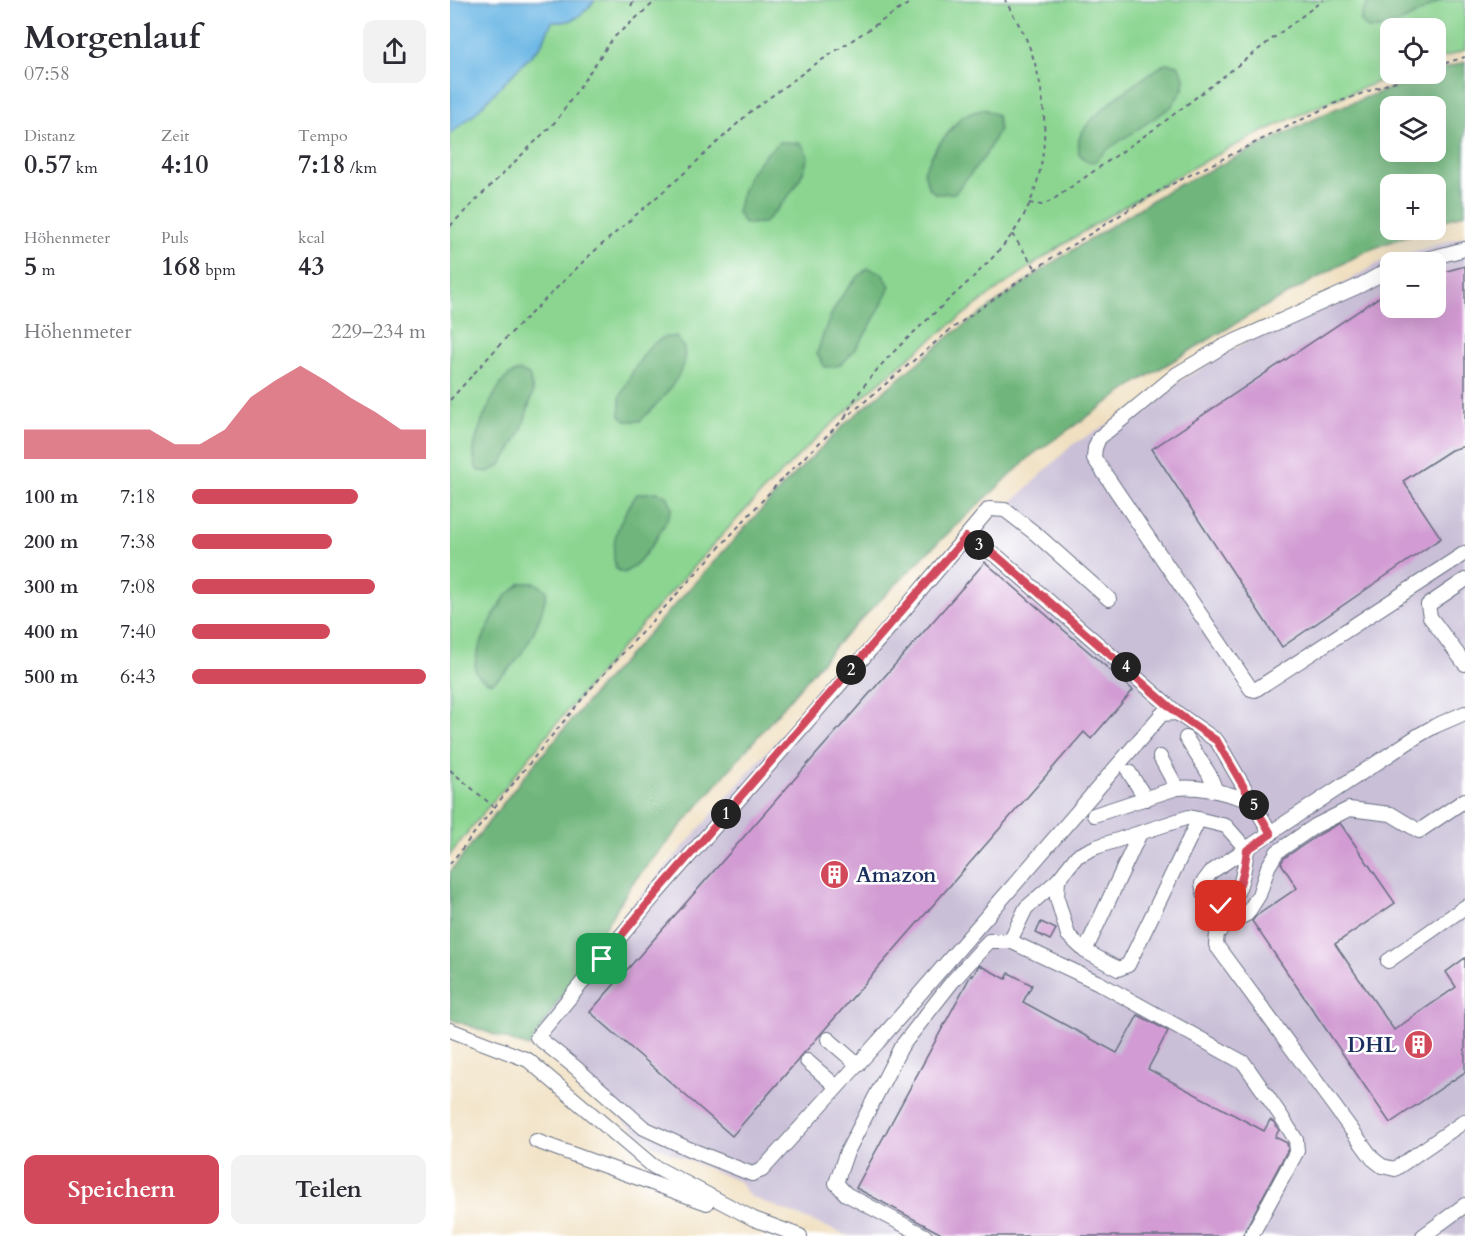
<!DOCTYPE html>
<html lang="de">
<meta charset="utf-8">
<style>
:root{--surface:#fff;--page:#f2f2f3;--text:#2b2b33;--muted:#7c7c81;--accent:#d1495b}
body{margin:0;font-family:Cardo,serif;background:var(--page);color:var(--text);height:100vh;display:flex;flex-direction:column;font-size:22px;white-space:nowrap}
*{box-sizing:border-box;margin:0}
p{font-size:20px;color:var(--muted)}
.icon{flex:none;width:33px;height:33px;fill:none;stroke:currentColor;stroke-width:2;stroke-linecap:round;stroke-linejoin:round}
.map{position:relative;flex:1;overflow:hidden}
.details{display:flex;flex-direction:column;background:var(--surface);width:450px}
.details>*{flex:none}
.buttons{position:absolute;left:930px;top:18px;display:grid;gap:12px}
.buttons a{display:grid;place-items:center;width:66px;height:66px;border-radius:12px;background:var(--surface);box-shadow:0 6px 24px #0002;font-size:30px}
.pin{position:absolute;display:grid;place-items:center;width:51px;height:51px;color:#fff;margin:-26px;border-radius:12px;box-shadow:0 3px 9px #0006}
.km{position:absolute;width:30px;height:30px;margin:-15px;border-radius:50%;background:#222;color:#fff;font-size:16px;line-height:30px;text-align:center}
.round{display:grid;place-items:center;flex:none;width:63px;height:63px;border-radius:12px;background:var(--page)}
.head{display:flex;align-items:center;justify-content:space-between;height:102px;padding:0 24px}
h1{font-size:33px;font-weight:700;line-height:45px}
.stats{display:grid;grid-template-columns:repeat(3,1fr);gap:9px;height:102px;padding:6px 24px}
.stats div{display:grid;align-content:center}
.stats b{font-size:26px;font-weight:700}
.stats small{font-size:16px;font-weight:400}
.stats p{font-size:16px}
.chart{height:168px;padding:12px 24px}
.chart p{display:flex;justify-content:space-between}
.chart svg{width:100%;height:108px;margin-top:6px;fill:var(--accent);opacity:.7}
.action{display:flex;gap:12px;margin-top:auto;padding:12px 24px}
.action a{flex:1;height:69px;border-radius:12px;background:var(--accent);color:#fff;font-size:24px;font-weight:700;line-height:69px;text-align:center}
.action a+a{background:var(--page);color:var(--text)}
ul{padding:0 24px;list-style:none;font-size:20px}
li{display:grid;grid-template-columns:96px 72px 1fr;align-items:center;height:45px}
li i{height:15px;border-radius:8px;background:var(--accent)}
main{display:flex;flex:1;min-height:0}
.map>svg:first-child{display:block}
</style>
<main>
<section class="details">
<div class="head"><div><h1>Morgenlauf</h1><p>07:58</p></div><a class="round"><svg class="icon" aria-label="share" viewBox="0 0 24 24"><path d="M12 15V3M7 8l5-5 5 5M5 13v7h14v-7"/></svg></a></div>
<div class="stats">
<div><p>Distanz</p><b>0.57<small> km</small></b></div>
<div><p>Zeit</p><b>4:10</b></div>
<div><p>Tempo</p><b>7:18<small> /km</small></b></div>
</div>
<div class="stats">
<div><p>Höhenmeter</p><b>5<small> m</small></b></div>
<div><p>Puls</p><b>168<small> bpm</small></b></div>
<div><p>kcal</p><b>43</b></div>
</div>
<div class="chart"><p><span>Höhenmeter</span>229–234 m</p>
<svg viewBox="0 0 160 44" preserveAspectRatio="none"><path d="M0 44V32L10 32L20 32L30 32L40 32L50 32L60 38L70 38L80 32L90 19L100 12L110 6L120 12L130 19L140 25L150 32L160 32V44z"/></svg>
</div>
<ul>
<li><b>100 m</b>7:18<i style="width:71%"></i></li>
<li><b>200 m</b>7:38<i style="width:60%"></i></li>
<li><b>300 m</b>7:08<i style="width:78%"></i></li>
<li><b>400 m</b>7:40<i style="width:59%"></i></li>
<li><b>500 m</b>6:43<i style="width:100%"></i></li>
</ul>
<div class="action"><a>Speichern</a><a>Teilen</a></div>
</section>
<div class="map">
<svg width="1015" height="1236" viewBox="0 0 1015 1236">
<rect width="100%" height="100%" fill="#fff"/>
<filter id="ink" filterUnits="userSpaceOnUse"><feTurbulence type="fractalNoise" baseFrequency=".0167" numOctaves="2"/><feDisplacementMap in="SourceGraphic" scale="12" xChannelSelector="R" yChannelSelector="G"/><feConvolveMatrix kernelMatrix="1 2 1 2 8 2 1 2 1" color-interpolation-filters="sRGB"/></filter>
<filter id="wash" filterUnits="userSpaceOnUse"><feTurbulence type="fractalNoise" baseFrequency=".008" numOctaves="4" result="noise"/><feDisplacementMap in="SourceGraphic" scale="24" xChannelSelector="R" yChannelSelector="G"/><feGaussianBlur stdDeviation="1.35" result="paint"/><feColorMatrix in="noise" values="0 0 0 0 0 0 0 0 0 0 0 0 0 0 0 0 0 1.4 0 .05"/><feComposite in="paint" operator="in"/></filter>
<g filter="url(#wash)">
<rect width="100%" height="100%" fill="#f0e0c1"/>
<path fill="#c9bfd7" fill-rule="evenodd" d="M1015 236V1236H399L299 1196 290 1182 202 1145 71 1032 398 659 622 445 932 261ZM940 262H986V308H940Z"/>
<path fill="#8bd591" stroke="#538278" stroke-width="1.5" d="M145 0H1015V50L986 60V28H940V74H948C743 151 554 269 391 416 318 481 253 556 188 629 142 680 98 733 55 787 36 809 17 832 0 855V134L22 116 91 45 102 22C123 24 132 16 145 0Z"/>
<g fill="#70b67b" stroke="#46726c" stroke-width="1.5" fill-rule="evenodd">
<path d="M920 0H991C968 13 945 31 918 29L910 21 912 13Z"/>
<path d="M1015 62V213L986 224V184H940V230H972L914 252 800 315 689 381 582 455 478 552 387 644 184 881 79 1047 0 1019V872L72 779 145 692 335 484 397 422 502 334 605 261 715 192 885 109 979 74H986V71ZM940 106H986V152H940Z"/>
<path d="M716 63 728 65 734 77 733 89 721 107 658 149 645 161 638 162 629 154C629 150 628 144 629 140 634 116 695 77 716 63Z"/>
<path d="M534 109 547 115 549 129 535 156 505 193 486 194 478 187 474 171 486 148 512 116Z"/>
<path d="M330 142 351 143 358 156C352 185 333 203 314 223L295 224 287 212C294 179 304 162 330 142Z"/>
<path d="M418 268 432 273 440 286C433 304 406 356 389 365 386 367 379 367 375 367L367 354C377 319 389 291 418 268Z"/>
<path d="M214 337H226C229 341 233 345 234 349 239 373 206 406 190 421H176L170 416V397L184 369 200 346Z"/>
<path d="M70 371 79 375 83 392 72 429 60 451 50 466 38 472 27 470C26 466 24 461 24 456 22 439 44 389 57 377 60 374 66 372 70 371Z"/>
<path d="M207 492 218 497 222 508C214 529 194 562 174 573L166 569C158 540 171 518 187 494Z"/>
<path d="M71 583H86L97 591C90 625 72 665 41 683 35 681 29 678 26 672 20 658 47 607 57 595 61 591 67 587 71 583Z"/>
</g>
<path fill="#6cb7e5" stroke="#4473a2" stroke-width="1.5" d="M0 0H145C132 16 123 23 102 22L91 45 22 116 0 134Z"/>
<g id="blocks">
<g fill="#d29bd3">
<path d="M1015 266V446L1001 450 953 481 991 538 832 647 702 449 940 290V308H986V274Z"/>
<path d="M535 562 683 690 641 739 634 732 355 1052 351 1055 348 1060 282 1136 140 1012Z"/>
<path d="M890 823 945 903 885 944 944 1030 1006 987 996 972 1015 958V1072L940 1123 802 921 806 916 847 888 831 863 834 858 870 834Z"/>
<path d="M591 922 606 929 600 940 586 933Z"/>
<path d="M529 965 556 979 559 973 582 985 573 1002 667 1053 688 1015 718 1031 698 1069 814 1131 820 1120 824 1122 829 1130 825 1137 837 1143 838 1149 792 1236H495L406 1188 521 975 523 976Z"/>
</g>
</g>
</g>
<g filter="url(#ink)">
<use href="#blocks" fill-opacity="0" stroke="#666d81" stroke-width="1.5"/>
<g fill="none" stroke-linecap="round" stroke-linejoin="round">
<defs>
<g id="minor">
<path d="M965 262 1015 249"/>
<path d="M940 269 911 285 772 347 727 374 649 438 645 448 644 458 801 689 805 690 1015 553"/>
<path d="M516 537 548 557 727 713"/>
<path d="M1015 580 978 605 980 617 1015 664"/>
<path d="M659 599 586 534 555 510 539 509 433 635 205 895 87 1037 125 1067 194 1128 239 1149 302 1174 312 1170 428 1042 712 714 727 713 767 741 802 801"/>
<path d="M736 738 759 774 766 791"/>
<path d="M710 757 727 788"/>
<path d="M679 772 696 799"/>
<path d="M1015 800 969 831 941 814 899 809 865 826 827 852 818 867 809 895 797 914 779 923 767 933 766 945 923 1159 932 1166 945 1169 1015 1121"/>
<path d="M644 815 727 788C752 785 778 794 802 801L821 834"/>
<path d="M749 819 678 965 668 969 635 951 618 935 607 898 608 880 627 856 646 847 739 817 776 826 797 850"/>
<path d="M797 850C794 866 792 906 768 905 756 905 754 894 752 884L761 872 969 735 985 726 1015 713"/>
<path d="M560 941 576 908 608 880"/>
<path d="M635 951 690 833"/>
<path d="M938 961 1015 907"/>
<path d="M0 1030 78 1060 203 1166 304 1219 350 1236"/>
<path d="M378 1039 408 1065"/>
<path d="M357 1061 387 1087"/>
<path d="M86 1141 257 1203"/>
<path d="M475 1236 396 1194 386 1183 396 1154 451 1047 502 982 539 941H560L649 983 794 1063 831 1116 846 1140 847 1151 801 1236"/>
<path d="M973 1236 1015 1205"/>
</g>
</defs>
<use href="#minor" stroke="#666d81" stroke-width="16"/>
<g stroke="#666d81" stroke-width="2" stroke-dasharray="4.5 4.5" stroke-linecap="butt">
<path d="M181 6 184 0"/>
<path d="M986 66 1015 57"/>
<path d="M579 203 592 205 601 201 710 125 873 0"/>
<path d="M0 226 107 120 163 38 207 0"/>
<path d="M562 234 586 269"/>
<path d="M0 400 54 340 141 254 231 176 300 112 361 67 464 0"/>
<path d="M395 417C414 378 445 350 477 320 506 292 539 266 563 233 604 176 602 93 573 32 567 21 561 11 555 0"/>
<path d="M0 770 44 807"/>
<path d="M0 864 69 776 141 688 331 480 394 419 500 330 603 257 712 189 883 104 965 74"/>
</g>
<use href="#minor" stroke="#fff" stroke-width="14"/>
</g>
</g>
<g fill="none" stroke-linecap="round" stroke-linejoin="round" filter="url(#ink)">
<defs>
<path id="route" d="M152 959 205 895 516 537 548 557 727 713 767 741 821 834 797 850C794 871 792 895 771 906"/>
</defs>
<use href="#route" stroke="#fff" stroke-width="12"/>
<use href="#route" stroke="#d1495b" stroke-width="8"/>
</g>
<defs>
<symbol id="building-disc" viewBox="-11 -11 22 22"><circle r="9.5" fill="#d1495b" stroke="#fff"/><path d="M-4-6H4V6H1V3H-1V6H-4ZM-2.5-4.3h1.7v1.8h-1.7ZM.8-4.3h1.7v1.8H.8ZM-2.5-1h1.7V.8h-1.7ZM.8-1h1.7V.8H.8Z" fill="#fff"/></symbol>
</defs>
<g fill-rule="evenodd">
<use href="#building-disc" x="368" y="858" width="33" height="33"/>
<use href="#building-disc" x="952" y="1028" width="33" height="33"/>
</g>
<g text-anchor="middle" dominant-baseline="central" stroke-width="5" stroke-linejoin="round" paint-order="stroke">
<g font-size="21" font-weight="bold" fill="#1b2f5e" stroke="#fff" text-anchor="start">
<text x="406" y="875">Amazon</text>
<text x="947" y="1045" text-anchor="end">DHL</text>
</g>
</g>
</svg>
<div class="buttons">
<a><svg class="icon" aria-label="locate" viewBox="0 0 24 24"><circle cx="12" cy="12" r="6"/><path d="M12 2v4M12 18v4M2 12h4M18 12h4"/></svg></a>
<a><svg class="icon" aria-label="layers" viewBox="0 0 24 24"><path d="M12 4l9 5-9 5-9-5zM3 14l9 5 9-5"/></svg></a>
<a>+</a>
<a>−</a>
</div>
<div class="pin" style="left:152px;top:959px;background:#1e9e55"><svg class="icon" aria-label="arrive" viewBox="0 0 24 24"><path d="M6 21V4h12l-3 4 3 4H6"/></svg></div>
<div class="pin" style="left:771px;top:906px;background:#d93025"><svg class="icon" aria-label="check" viewBox="0 0 24 24"><path d="M5 12l5 5 9-10"/></svg></div>
<b class="km" style="left:276px;top:814px">1</b>
<b class="km" style="left:401px;top:670px">2</b>
<b class="km" style="left:529px;top:545px">3</b>
<b class="km" style="left:676px;top:667px">4</b>
<b class="km" style="left:804px;top:805px">5</b>
</div>
</main>
